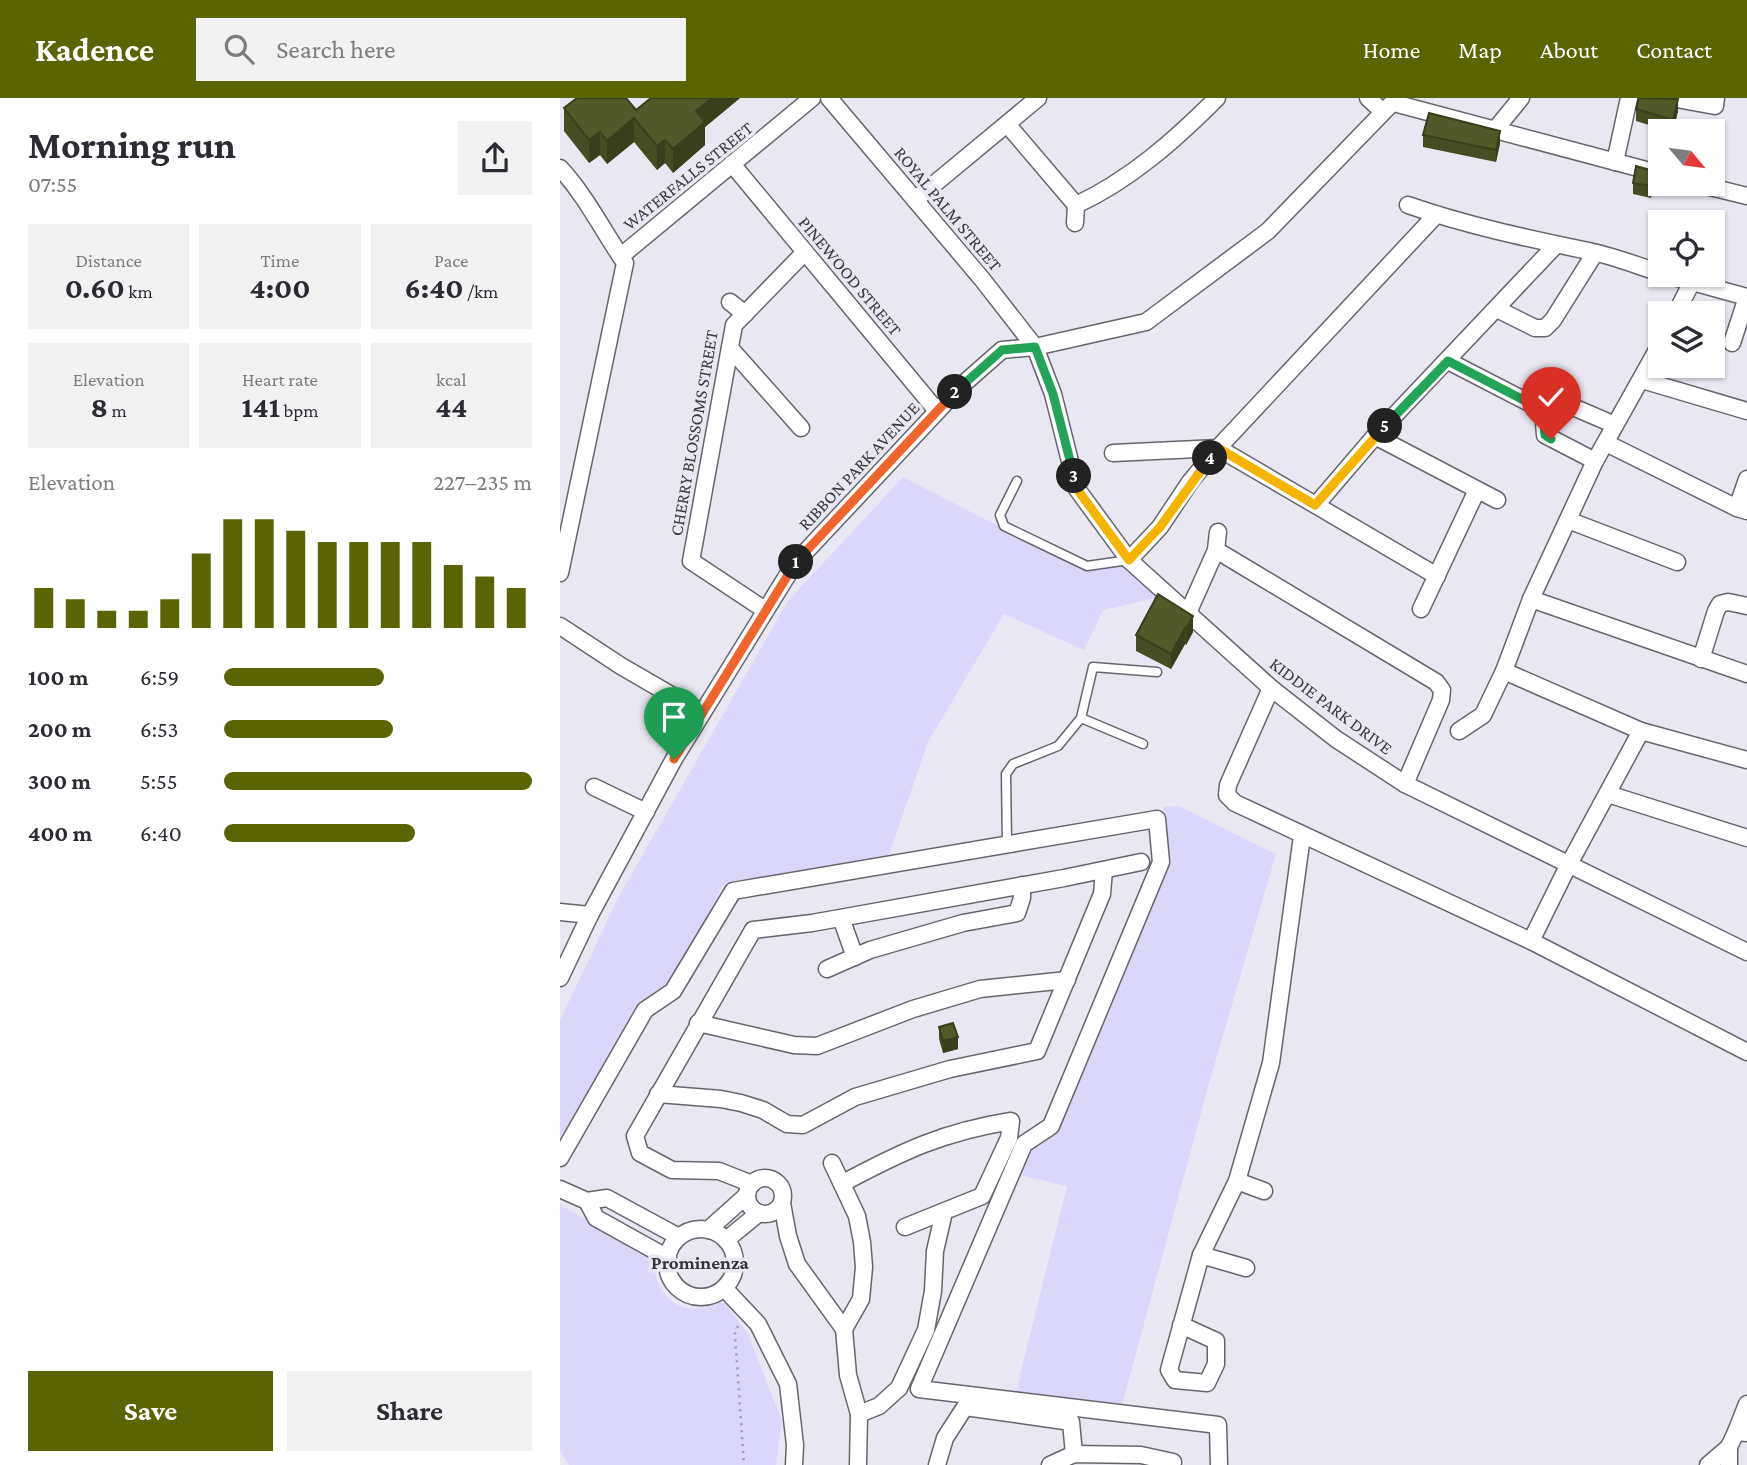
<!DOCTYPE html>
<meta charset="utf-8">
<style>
:root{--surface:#fff;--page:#f2f2f3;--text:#2b2b33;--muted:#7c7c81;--accent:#5b6403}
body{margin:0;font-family:"Crimson Pro",serif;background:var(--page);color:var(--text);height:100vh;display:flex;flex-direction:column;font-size:26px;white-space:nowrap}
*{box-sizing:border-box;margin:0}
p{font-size:23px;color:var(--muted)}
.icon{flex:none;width:38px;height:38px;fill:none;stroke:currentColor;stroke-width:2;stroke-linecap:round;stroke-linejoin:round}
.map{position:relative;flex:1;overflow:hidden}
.sheet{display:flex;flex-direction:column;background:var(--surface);width:560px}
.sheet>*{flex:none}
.needle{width:46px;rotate:119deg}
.controls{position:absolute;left:1088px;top:21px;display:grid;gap:14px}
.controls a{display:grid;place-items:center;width:77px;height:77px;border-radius:0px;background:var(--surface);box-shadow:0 2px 5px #0004;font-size:35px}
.pin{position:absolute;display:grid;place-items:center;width:60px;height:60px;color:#fff;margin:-72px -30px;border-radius:50% 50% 50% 0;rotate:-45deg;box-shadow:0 0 7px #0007}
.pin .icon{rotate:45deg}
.km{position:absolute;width:35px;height:35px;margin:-18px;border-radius:50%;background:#222;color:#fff;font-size:19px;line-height:35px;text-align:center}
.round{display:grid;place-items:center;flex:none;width:74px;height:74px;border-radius:0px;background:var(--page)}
.head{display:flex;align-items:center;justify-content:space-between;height:119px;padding:0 28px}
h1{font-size:38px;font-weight:700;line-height:52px}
.stats{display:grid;grid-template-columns:repeat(3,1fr);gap:10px;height:119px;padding:7px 28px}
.stats div{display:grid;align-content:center;border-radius:0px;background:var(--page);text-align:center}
.stats b{font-size:30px;font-weight:700}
.stats small{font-size:19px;font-weight:400}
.stats p{font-size:19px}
.chart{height:196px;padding:14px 28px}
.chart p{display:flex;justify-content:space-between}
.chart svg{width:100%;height:126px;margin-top:7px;stroke:var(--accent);stroke-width:6}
.button{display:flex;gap:14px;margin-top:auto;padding:14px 28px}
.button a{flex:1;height:80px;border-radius:0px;background:var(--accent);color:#fff;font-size:28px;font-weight:700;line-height:80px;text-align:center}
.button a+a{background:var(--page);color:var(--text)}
ul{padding:0 28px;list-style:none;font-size:23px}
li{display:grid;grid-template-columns:112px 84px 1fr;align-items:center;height:52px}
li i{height:18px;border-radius:9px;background:var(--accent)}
header{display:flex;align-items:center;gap:42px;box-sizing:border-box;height:98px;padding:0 35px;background:var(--accent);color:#fff}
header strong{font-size:33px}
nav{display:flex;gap:38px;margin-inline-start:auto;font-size:24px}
.search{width:490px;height:63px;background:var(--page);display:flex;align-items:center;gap:18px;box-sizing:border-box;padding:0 24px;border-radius:0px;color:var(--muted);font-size:26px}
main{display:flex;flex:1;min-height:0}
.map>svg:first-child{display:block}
</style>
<header>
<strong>Kadence</strong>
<div class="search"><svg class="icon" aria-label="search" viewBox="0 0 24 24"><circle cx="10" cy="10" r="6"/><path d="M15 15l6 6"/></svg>Search here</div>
<nav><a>Home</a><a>Map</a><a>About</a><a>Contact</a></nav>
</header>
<main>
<section class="sheet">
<div class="head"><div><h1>Morning run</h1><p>07:55</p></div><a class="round"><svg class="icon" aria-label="share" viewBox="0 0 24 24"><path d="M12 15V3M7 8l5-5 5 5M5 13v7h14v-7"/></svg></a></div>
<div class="stats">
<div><p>Distance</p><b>0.60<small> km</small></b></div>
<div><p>Time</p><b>4:00</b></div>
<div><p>Pace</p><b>6:40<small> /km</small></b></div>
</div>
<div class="stats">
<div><p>Elevation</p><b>8<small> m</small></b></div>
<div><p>Heart rate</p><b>141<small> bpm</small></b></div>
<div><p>kcal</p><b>44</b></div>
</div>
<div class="chart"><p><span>Elevation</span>227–235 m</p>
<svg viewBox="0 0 160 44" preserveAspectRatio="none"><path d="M5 44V30M15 44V34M25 44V38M35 44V38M45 44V34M55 44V18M65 44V6M75 44V6M85 44V10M95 44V14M105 44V14M115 44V14M125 44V14M135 44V22M145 44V26M155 44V30"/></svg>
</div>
<ul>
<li><b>100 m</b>6:59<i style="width:52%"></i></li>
<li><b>200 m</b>6:53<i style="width:55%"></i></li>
<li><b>300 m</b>5:55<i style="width:100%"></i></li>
<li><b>400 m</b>6:40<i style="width:62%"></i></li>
</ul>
<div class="button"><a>Save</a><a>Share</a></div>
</section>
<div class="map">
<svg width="1187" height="1367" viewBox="0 0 1187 1367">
<rect width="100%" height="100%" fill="#e9e8f2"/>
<g fill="#dbd7fb">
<path d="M343 379 516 468 556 466 572 470 596 500 543 512 524 552 444 516 368 644 329 757 164 786 108 888 74 911 0 1043V922L60 796 228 503Z"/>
<path d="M620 708 716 756 650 982 561 1311 455 1298 507 1088 459 1077 469 1052 498 1032 589 807 611 765 603 709Z"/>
<path d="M0 1107 96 1160C89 1198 127 1225 160 1203L164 1204 188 1236 222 1323 216 1367H9L0 1353Z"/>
</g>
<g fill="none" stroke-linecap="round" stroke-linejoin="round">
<defs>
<g id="service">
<path d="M457 383 440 417 444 428 527 468 569 462"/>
<path d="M521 620 583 646"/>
<path d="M447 746 446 676 453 666 498 648 521 620 533 569 597 574"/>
</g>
<g id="minor">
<path d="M269 0 422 181 475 249 493 296 517 391 569 462 711 590 776 641 845 686 1187 854"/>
<path d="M808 0 822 13"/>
<path d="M1111 0 1155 8 1156 0"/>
<path d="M834 5 1101 76"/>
<path d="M447 26 516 107C570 82 615 42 657 0"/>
<path d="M934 33 961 0"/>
<path d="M1055 64 1069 0"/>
<path d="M172 66 377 313"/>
<path d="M0 70C26 98 43 133 65 165L0 475"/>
<path d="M1138 86 1187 98"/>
<path d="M355 102 478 0"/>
<path d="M848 107C908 128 971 141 1033 154 1056 159 1078 168 1101 175"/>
<path d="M515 125 516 107"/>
<path d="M61 158 252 0"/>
<path d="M1107 177 1187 199 1172 245"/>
<path d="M170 204 185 216"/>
<path d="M937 211 975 230H985L993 222 1035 155"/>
<path d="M1116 215 1132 184"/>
<path d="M170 250 241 330"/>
<path d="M888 263 983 312 1006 306 1055 327"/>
<path d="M1082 282 1187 313"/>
<path d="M983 312 985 337 1035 363"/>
<path d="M815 338 937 402"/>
<path d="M1046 345 1177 410 1187 413"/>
<path d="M553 355 658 350 876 117"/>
<path d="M756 407 815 338 995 148"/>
<path d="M1177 410 1187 381"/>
<path d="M1008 422 1117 464"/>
<path d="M656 452 876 584 882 592 881 602 845 686"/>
<path d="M569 462 600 429 630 384 658 350 877 478"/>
<path d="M971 501 1187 576"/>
<path d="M861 511 917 392"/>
<path d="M205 512 131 463 174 227 245 154"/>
<path d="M628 515 656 452 658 434"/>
<path d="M0 528 61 568 142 615"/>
<path d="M1141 561 1156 513 1160 506 1168 504 1187 508"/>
<path d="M944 573 1081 633 1187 662"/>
<path d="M711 590 668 687 667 697 675 705 971 843 1187 954"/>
<path d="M899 633 923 617 944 573 971 501 1035 363 1101 245"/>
<path d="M34 689 86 714"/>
<path d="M1048 696 1187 740"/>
<path d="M0 814 30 817"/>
<path d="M281 820 295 859"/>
<path d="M971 843 1008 768 1081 633"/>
<path d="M267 871 310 852 403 825 457 815 462 800V787"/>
<path d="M0 880 30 817 114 661 235 465 401 288 442 252 475 249 586 224 708 133 837 0"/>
<path d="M138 925 234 947 257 948 353 911 420 891 507 882"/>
<path d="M98 996 161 1001 181 1005 203 1012 227 1026 243 1027 295 999 390 971 477 953 542 796 544 772"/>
<path d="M0 1060 85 912 113 893 173 793 597 721 601 764 491 1028 464 1046 359 1291 658 1327 659 1367"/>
<path d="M272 1065 297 1118 302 1144 304 1169 301 1201 284 1231"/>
<circle cx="205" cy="1098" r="18"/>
<path d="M677 1083 704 1093"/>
<path d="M283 1085C343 1053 383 1034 451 1023L449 1040 422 1098 345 1129"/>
<path d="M192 1086 159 1073 112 1072 80 1055 75 1038 193 832 252 825 504 780 581 764"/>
<path d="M0 1091 27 1103 47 1100 119 1139"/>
<path d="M27 1103 36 1120 108 1160"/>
<path d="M222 1105 228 1138 237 1166 284 1231 288 1277 299 1316 298 1367"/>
<circle cx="141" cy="1165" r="34"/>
<path d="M148 1132 187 1097"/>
<path d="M166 1142 199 1115"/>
<path d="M641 1157 686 1170"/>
<path d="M164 1190 198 1226 228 1286 235 1347 234 1367"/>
<path d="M621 1227 656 1243V1266L647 1285 615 1282 609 1272 641 1157 677 1083 711 965 742 738"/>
<path d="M1187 1306 1176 1334 1187 1335"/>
<path d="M299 1316 319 1308 339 1290 366 1232 373 1193 375 1153 384 1114"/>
<path d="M377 1367 385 1340 405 1309 511 1324 514 1356"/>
<path d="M490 1367 514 1356 581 1357 613 1364 612 1367"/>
<path d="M1148 1367 1169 1349"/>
<path d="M1169 1367V1349L1176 1334"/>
</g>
</defs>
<use href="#service" stroke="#66656d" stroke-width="11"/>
<use href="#minor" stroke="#66656d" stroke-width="19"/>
<path stroke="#9d9da4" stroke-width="2.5" stroke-dasharray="2 5" stroke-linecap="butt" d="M178 1228 175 1236 184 1367"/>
<use href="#service" stroke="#fff" stroke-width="8"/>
<use href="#minor" stroke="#fff" stroke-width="16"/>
</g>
<g fill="#474d23">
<path d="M91 0H180L145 29V47L113 75 105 65 97 72 74 44 47 66 40 57 29 65 4 33V10L76 12Z"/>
<path d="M1076 11 1118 13 1113 33H1109L1076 23Z"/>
<path d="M863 37 940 45 936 64 863 49Z"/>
<path d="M1073 85H1094L1091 100 1073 96Z"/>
<path d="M598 496 633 534 626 547 625 546 611 571 576 553V537Z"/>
<path d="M379 929 398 951 383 955 379 941Z"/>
</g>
<g fill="#393e1d">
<path d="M152 0H180L145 29V47L113 75V51L136 13Z"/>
<path d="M1118 1V13L1113 33V22Z"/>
<path d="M74 20V44L47 66V43Z"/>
<path d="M940 33V45L936 64V52Z"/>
<path d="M40 34V57L29 65V42Z"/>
<path d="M105 42V65L97 72V48Z"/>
<path d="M1094 73V85L1091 100V88Z"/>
<path d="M633 518V534L626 547V531Z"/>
<path d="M625 530V546L611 571V556Z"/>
<path d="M398 939V951L383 955V943Z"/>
</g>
<g fill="#525929" stroke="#393e1d" stroke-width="2">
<path d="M17 0H66L76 12 91 0H152L136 13 145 24 113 51 105 42 97 48 74 20 47 43 40 34 29 42 4 10Z"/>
<path d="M1079 0 1118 1 1113 22 1076 11Z"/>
<path d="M869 15 940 33 936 52 863 37Z"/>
<path d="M1076 68 1094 73 1091 88 1073 85Z"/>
<path d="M598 496 633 518 626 531 625 530 611 556 576 537Z"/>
<path d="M393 925 398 939 383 943 379 929Z"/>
</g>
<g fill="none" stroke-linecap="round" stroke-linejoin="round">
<defs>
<path id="split-1" d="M114 661 236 464"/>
<path id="split-2" d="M236 464 395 294"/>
<path id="split-3" d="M395 294 442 252 475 249 493 296 514 378"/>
<path id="split-4" d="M514 378 517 391 569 462 600 429 650 360"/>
<path id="split-5" d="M650 360 658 350 755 407 825 328"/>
<path id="split-6" d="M825 328 888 263 983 312 985 337 991 341"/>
</defs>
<use href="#split-1" stroke="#fff" stroke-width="14"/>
<use href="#split-2" stroke="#fff" stroke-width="14"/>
<use href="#split-3" stroke="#fff" stroke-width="14"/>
<use href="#split-4" stroke="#fff" stroke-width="14"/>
<use href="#split-5" stroke="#fff" stroke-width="14"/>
<use href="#split-6" stroke="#fff" stroke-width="14"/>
<use href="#split-1" stroke="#f0652b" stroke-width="9"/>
<use href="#split-2" stroke="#f0652b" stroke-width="9"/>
<use href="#split-3" stroke="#22a559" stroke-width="9"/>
<use href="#split-4" stroke="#f5b400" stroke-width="9"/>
<use href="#split-5" stroke="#f5b400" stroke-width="9"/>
<use href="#split-6" stroke="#22a559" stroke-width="9"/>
</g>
<g text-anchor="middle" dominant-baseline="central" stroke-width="7" stroke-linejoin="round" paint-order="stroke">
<g font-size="18" fill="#3a3a3e" stroke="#e9e8f2">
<text transform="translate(128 78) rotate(-39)">WATERFALLS STREET</text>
<text transform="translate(388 111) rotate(50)">ROYAL PALM STREET</text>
<text transform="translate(290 178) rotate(50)">PINEWOOD STREET</text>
<text transform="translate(134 335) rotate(-80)">CHERRY BLOSSOMS STREET</text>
<text transform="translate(299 368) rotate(-47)">RIBBON PARK AVENUE</text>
<text transform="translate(771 608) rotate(37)">KIDDIE PARK DRIVE</text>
</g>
<g font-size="19" font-weight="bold" fill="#35343b" stroke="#e9e8f2">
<text x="140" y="1164">Prominenza</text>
</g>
</g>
</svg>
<div class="controls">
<a><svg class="needle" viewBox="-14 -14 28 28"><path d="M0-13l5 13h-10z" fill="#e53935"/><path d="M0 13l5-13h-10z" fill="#7c7c81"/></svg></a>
<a><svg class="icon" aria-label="locate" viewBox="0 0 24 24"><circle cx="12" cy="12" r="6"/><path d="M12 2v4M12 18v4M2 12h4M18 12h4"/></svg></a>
<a><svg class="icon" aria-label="layers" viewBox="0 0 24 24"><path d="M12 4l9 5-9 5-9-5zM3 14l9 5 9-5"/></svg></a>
</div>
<div class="pin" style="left:114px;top:661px;background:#1e9e55"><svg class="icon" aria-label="arrive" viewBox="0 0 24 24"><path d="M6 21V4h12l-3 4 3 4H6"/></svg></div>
<div class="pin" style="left:991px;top:341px;background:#d93025"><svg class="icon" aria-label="check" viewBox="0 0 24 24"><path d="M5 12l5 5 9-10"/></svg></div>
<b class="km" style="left:236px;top:464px">1</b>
<b class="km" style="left:395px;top:294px">2</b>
<b class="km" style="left:514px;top:378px">3</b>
<b class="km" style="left:650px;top:360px">4</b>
<b class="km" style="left:825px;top:328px">5</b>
</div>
</main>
